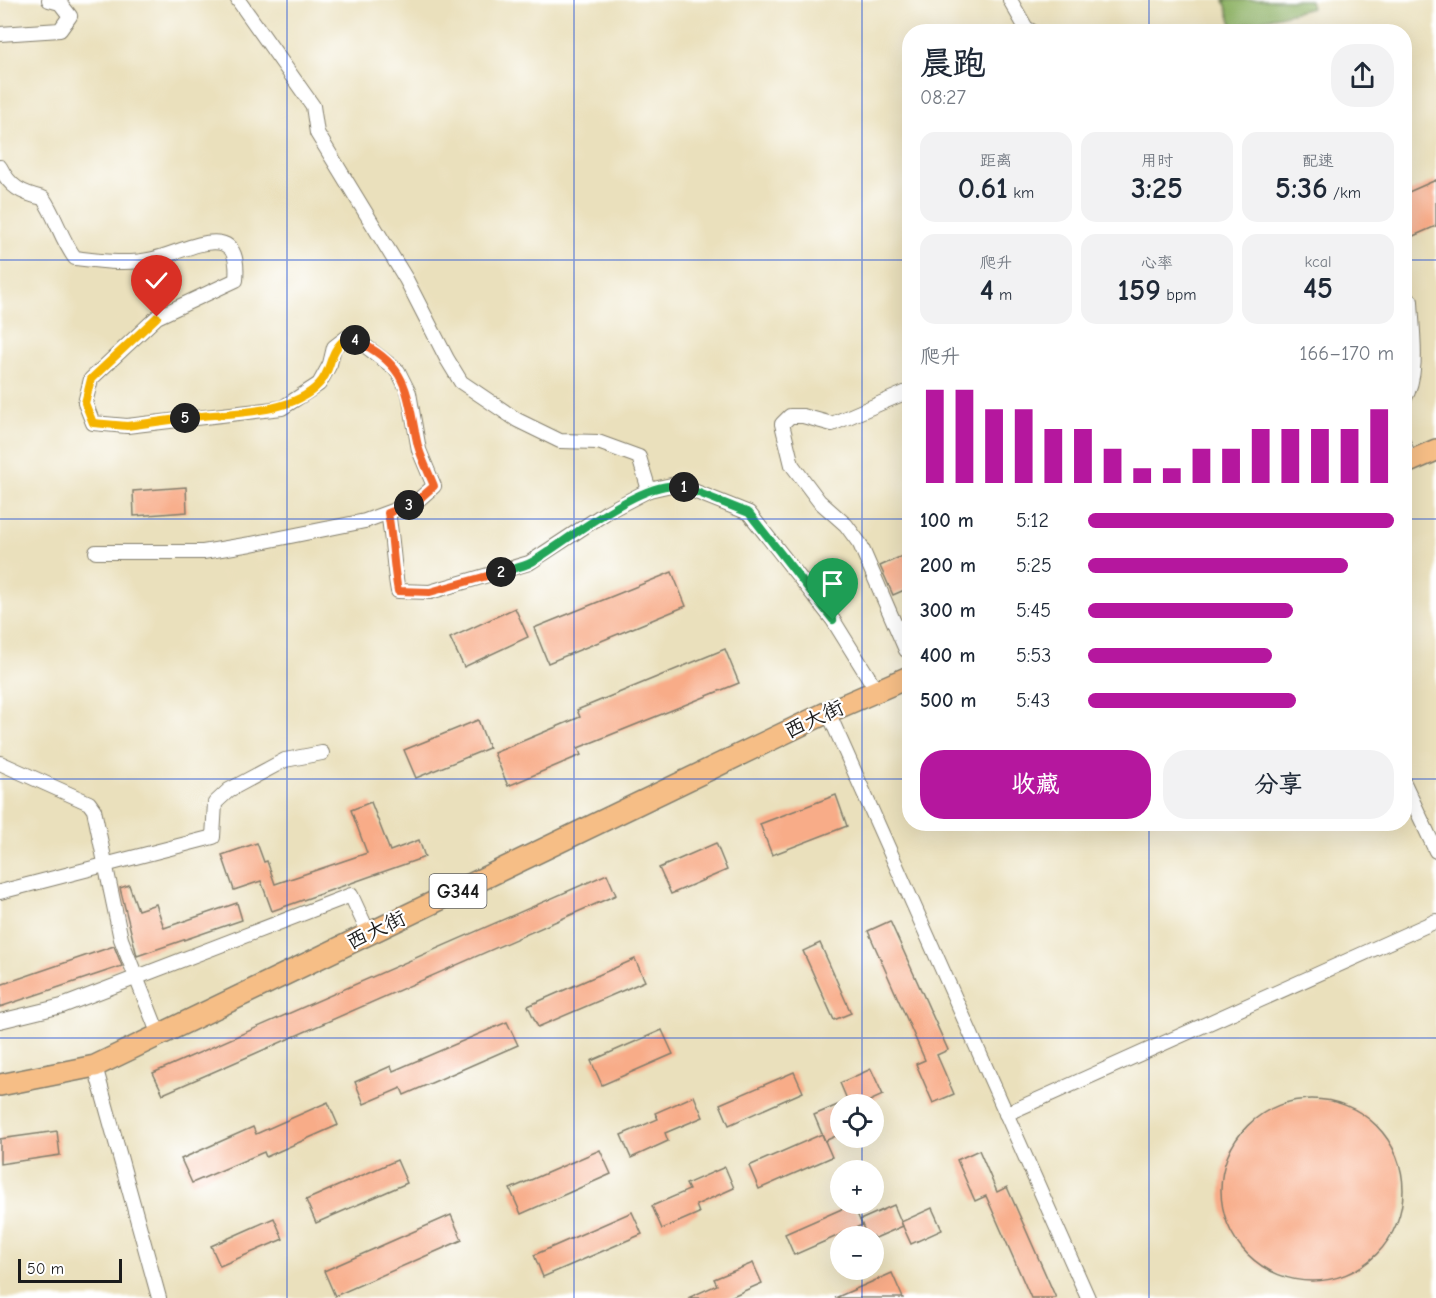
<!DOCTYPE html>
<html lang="zh">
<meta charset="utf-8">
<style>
:root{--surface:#fff;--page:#f2f2f3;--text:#1f2937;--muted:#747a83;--accent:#b5179e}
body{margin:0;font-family:"Comic Neue","LXGW WenKai TC",sans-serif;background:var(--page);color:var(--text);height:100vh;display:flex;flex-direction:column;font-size:22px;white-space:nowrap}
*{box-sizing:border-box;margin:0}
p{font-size:20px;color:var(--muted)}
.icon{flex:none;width:33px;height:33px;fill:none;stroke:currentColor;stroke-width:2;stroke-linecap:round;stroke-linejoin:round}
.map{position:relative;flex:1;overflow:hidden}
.details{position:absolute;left:902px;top:24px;width:510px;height:807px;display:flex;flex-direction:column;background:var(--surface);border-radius:24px;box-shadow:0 6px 24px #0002}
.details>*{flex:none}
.buttons{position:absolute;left:830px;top:1094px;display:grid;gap:12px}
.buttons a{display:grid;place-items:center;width:54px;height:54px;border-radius:50%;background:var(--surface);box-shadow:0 6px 24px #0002;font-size:30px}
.scale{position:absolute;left:18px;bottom:15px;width:104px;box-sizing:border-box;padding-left:6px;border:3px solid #1c1c1c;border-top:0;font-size:16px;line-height:21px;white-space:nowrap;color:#1c1c1c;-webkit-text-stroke:4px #fff;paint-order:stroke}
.pin{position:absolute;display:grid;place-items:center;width:51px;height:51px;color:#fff;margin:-62px -26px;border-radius:50% 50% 50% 0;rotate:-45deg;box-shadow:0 0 6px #0007}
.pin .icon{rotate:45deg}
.km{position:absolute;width:30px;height:30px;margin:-15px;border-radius:50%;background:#222;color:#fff;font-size:16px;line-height:30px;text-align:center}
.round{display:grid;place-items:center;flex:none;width:63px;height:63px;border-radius:24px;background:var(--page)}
.headline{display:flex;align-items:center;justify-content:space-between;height:102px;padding:0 18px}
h1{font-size:33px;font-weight:700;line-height:45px}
.figures{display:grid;grid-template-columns:repeat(3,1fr);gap:9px;height:102px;padding:6px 18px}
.figures div{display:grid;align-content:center;border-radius:15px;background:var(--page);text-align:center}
.figures b{font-size:30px;font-weight:700}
.figures small{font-size:16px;font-weight:400}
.figures p{font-size:16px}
.chart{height:168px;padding:12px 18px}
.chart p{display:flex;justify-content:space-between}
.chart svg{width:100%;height:108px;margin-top:6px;stroke:var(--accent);stroke-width:6}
.button{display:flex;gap:12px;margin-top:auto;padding:12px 18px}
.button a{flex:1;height:69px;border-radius:24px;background:var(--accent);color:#fff;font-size:24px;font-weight:700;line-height:69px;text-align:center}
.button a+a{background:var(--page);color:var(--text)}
ul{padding:0 18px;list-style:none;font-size:20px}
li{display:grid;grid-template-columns:96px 72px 1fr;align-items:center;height:45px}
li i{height:15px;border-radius:8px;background:var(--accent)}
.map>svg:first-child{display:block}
</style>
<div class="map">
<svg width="1436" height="1298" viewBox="0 0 1436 1298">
<rect width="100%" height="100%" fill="#fff"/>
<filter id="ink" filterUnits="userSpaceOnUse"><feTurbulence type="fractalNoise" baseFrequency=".0167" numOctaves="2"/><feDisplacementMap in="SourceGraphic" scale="12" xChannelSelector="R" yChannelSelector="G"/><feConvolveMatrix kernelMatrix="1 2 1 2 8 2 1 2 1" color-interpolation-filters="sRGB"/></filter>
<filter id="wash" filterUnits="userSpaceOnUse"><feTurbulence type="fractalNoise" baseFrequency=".008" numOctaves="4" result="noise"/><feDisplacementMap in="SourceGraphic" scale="24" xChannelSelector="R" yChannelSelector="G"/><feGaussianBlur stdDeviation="1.35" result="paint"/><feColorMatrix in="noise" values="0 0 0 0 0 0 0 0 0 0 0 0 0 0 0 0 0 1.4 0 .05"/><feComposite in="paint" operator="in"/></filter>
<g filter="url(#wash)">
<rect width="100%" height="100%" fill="#eae0bc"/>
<path fill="#90b468" stroke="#566842" stroke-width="1.5" d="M1224 0H1310L1312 8 1233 27Z"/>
<g id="blocks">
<g fill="#f8ac88">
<path d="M1436 180V226L1404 240V194Z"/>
<path d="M186 487 187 512 134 516 133 491Z"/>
<path d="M909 553V588L893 595 880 566Z"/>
<path d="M672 572 686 606 548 663 534 628Z"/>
<path d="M515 608 528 637 464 667 450 638Z"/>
<path d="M725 649 739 683 578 748 581 755 508 786 494 753 580 717 577 710Z"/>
<path d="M478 720 489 748 416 778 404 750Z"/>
<path d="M836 795 847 826 772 855 760 824Z"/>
<path d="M371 802 390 851 419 840 425 857 272 911 261 881 234 890 222 855 257 843 264 862 267 861 275 884 367 853 351 810Z"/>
<path d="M716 843 727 870 671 894 659 868Z"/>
<path d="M607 874 616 895 163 1094 153 1073Z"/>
<path d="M129 885 138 910 156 904 164 928 237 903 242 920 137 956 120 888Z"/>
<path d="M890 921 948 1050 937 1055 954 1094 933 1103 916 1064 925 1060 868 931Z"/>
<path d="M820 943 851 1013 834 1020 803 951Z"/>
<path d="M114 946 122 966 0 1007V985Z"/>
<path d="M635 959 645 981 538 1027 528 1006Z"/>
<path d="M507 1022 518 1045 404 1095 401 1088 364 1104 355 1082 391 1066 393 1071Z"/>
<path d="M662 1030 673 1054 602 1085 591 1061Z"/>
<path d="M871 1069 883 1095 863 1104H849L840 1083Z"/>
<path d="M794 1072 803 1092 729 1125 720 1104Z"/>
<path d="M694 1096 703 1117 665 1133 668 1141 631 1158 621 1135 658 1119 655 1113Z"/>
<circle cx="1312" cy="1190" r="91"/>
<path d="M328 1102 338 1125 266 1157 264 1152 192 1183 181 1159 253 1127 256 1134Z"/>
<path d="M840 1104V1134L825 1141 814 1115Z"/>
<path d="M57 1131 60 1155 0 1164V1139Z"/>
<path d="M822 1134 832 1157 759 1189 749 1166Z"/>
<path d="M600 1150 611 1174 521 1214 510 1189Z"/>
<path d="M979 1150 997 1192 1007 1187 1056 1298H1031L986 1196 975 1201 957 1160Z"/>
<path d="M397 1160 407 1183 316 1223 306 1200Z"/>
<path d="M725 1167 734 1188 696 1205 699 1213 662 1229 652 1206 689 1190 686 1184Z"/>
<path d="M853 1204 862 1225 794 1255 785 1234Z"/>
<path d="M894 1205 903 1226 873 1239V1236H867L860 1220Z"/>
<path d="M932 1208 942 1230 911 1244 901 1222Z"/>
<path d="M632 1212 642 1234 543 1277 534 1255Z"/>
<path d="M451 1215 462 1240 335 1296 324 1271Z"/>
<path d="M274 1218 283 1239 220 1266 211 1246Z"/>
<path d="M753 1263 762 1283 728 1298H688L717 1285 714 1279Z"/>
<path d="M892 1273 903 1298H835Z"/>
</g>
</g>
</g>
<g filter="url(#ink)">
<use href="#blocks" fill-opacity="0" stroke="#837e6c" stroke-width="1.5"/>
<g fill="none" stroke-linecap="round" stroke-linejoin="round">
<defs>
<g id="minor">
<path d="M238 0 313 106 317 133 406 279 447 359 461 382 517 420 560 441 598 442 639 457 649 490"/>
<path d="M1010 0 1026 28 1033 32"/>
<path d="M0 34 60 30 70 16 60 3 49 0"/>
<path d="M0 167C10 187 21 193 43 198 56 217 61 239 75 258 101 261 127 265 153 259 186 252 242 215 236 280L157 317 91 379 85 403 93 423 127 426 282 408 319 384 330 364 334 347 347 337 364 345 398 371 409 393 419 450 434 486 416 502 365 521 251 544 203 552H96"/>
<path d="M1404 400C1420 372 1412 332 1411 301"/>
<path d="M1404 444 1410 461"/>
<path d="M388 513C393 539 393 565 398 591L430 592 529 563 607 512 649 490 676 484 749 513 833 620 877 691"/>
<path d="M906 650 860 544 846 525 819 501 792 465 782 424 790 416H803L832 424 909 391"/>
<path d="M828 712 1088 1298"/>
<path d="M0 763 89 803 94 810 121 939 159 1035"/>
<path d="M1404 783 1436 851"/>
<path d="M0 892 213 837 215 803 229 790 285 760 322 753"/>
<path d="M0 1021 62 1006 351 895 369 934"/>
<path d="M95 1066 159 1298"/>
<path d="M1006 1114 1436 921"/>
</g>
<g id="highway">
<path d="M1404 464 1436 450"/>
<path d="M0 1085 95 1066 828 712 909 677"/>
</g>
</defs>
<use href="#minor" stroke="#837e6c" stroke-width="16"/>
<use href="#highway" stroke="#837e6c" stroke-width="24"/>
<use href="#minor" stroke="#fff" stroke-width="14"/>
<use href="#highway" stroke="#f6be86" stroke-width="21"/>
</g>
</g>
<g fill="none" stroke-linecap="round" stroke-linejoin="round" filter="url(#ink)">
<defs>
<path id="split-1" d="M684 487 749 513 833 620"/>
<path id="split-2" d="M501 572C511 569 523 567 532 562 564 543 649 474 684 487"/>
<path id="split-3" d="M409 505 388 513C393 539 393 565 398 591L430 592 501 572"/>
<path id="split-4" d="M355 340C411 366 406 394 418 446 422 460 429 473 434 486L416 502 409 505"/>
<path id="split-5" d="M185 418C226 412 290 416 319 384 334 368 326 354 347 337L355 340"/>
<path id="split-6" d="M157 317 91 379 85 403 93 423 127 426 185 418"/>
</defs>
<use href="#split-1" stroke="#fff" stroke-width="12"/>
<use href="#split-2" stroke="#fff" stroke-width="12"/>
<use href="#split-3" stroke="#fff" stroke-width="12"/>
<use href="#split-4" stroke="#fff" stroke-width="12"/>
<use href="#split-5" stroke="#fff" stroke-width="12"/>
<use href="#split-6" stroke="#fff" stroke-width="12"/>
<use href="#split-1" stroke="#22a559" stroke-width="8"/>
<use href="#split-2" stroke="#22a559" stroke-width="8"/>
<use href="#split-3" stroke="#f0652b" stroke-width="8"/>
<use href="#split-4" stroke="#f0652b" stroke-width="8"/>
<use href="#split-5" stroke="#f5b400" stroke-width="8"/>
<use href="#split-6" stroke="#f5b400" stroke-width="8"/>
</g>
<path fill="none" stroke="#1d4ed8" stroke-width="1.5" stroke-opacity="0.55" d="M287 0V1298M574 0V1298M862 0V1104M1149 0V32M0 260H909M1404 260H1436M0 519H909M1404 519H1436M0 779H909M1404 779H1436M1149 824V1298M0 1038H1436M862 1137V1170M862 1203V1236M862 1269V1298"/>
<g text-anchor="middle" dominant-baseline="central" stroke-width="4.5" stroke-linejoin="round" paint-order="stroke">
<rect fill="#fff" stroke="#606060" stroke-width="1.5" x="429.5" y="874" width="57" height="34" rx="4.5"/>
<g font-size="20" font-weight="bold" fill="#1c1c1c">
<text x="458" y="891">G344</text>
</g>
<g font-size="21" fill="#1c1c1c" stroke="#fff">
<text transform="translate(814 719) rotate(-25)">西大街</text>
<text transform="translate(376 930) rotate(-26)">西大街</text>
</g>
</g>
</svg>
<div class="buttons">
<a><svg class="icon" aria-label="locate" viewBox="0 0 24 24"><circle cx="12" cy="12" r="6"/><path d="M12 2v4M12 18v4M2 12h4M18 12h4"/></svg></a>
<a>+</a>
<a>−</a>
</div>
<div class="scale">50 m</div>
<div class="pin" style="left:833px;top:620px;background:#1e9e55"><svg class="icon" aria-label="arrive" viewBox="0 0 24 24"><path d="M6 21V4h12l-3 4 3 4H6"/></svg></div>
<div class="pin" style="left:157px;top:317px;background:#d93025"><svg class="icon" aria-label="check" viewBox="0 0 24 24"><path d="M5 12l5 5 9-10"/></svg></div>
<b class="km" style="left:684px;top:487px">1</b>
<b class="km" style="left:501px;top:572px">2</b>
<b class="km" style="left:409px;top:505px">3</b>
<b class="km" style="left:355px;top:340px">4</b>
<b class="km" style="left:185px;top:418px">5</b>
<section class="details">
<div class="headline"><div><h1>晨跑</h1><p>08:27</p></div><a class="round"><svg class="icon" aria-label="share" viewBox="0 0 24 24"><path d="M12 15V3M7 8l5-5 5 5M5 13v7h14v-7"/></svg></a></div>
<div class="figures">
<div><p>距离</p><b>0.61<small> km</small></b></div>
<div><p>用时</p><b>3:25</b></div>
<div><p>配速</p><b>5:36<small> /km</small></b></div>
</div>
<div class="figures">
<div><p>爬升</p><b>4<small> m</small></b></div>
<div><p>心率</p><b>159<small> bpm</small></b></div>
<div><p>kcal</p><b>45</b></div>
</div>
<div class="chart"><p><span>爬升</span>166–170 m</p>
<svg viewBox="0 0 160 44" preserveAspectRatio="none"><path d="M5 44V6M15 44V6M25 44V14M35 44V14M45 44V22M55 44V22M65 44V30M75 44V38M85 44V38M95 44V30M105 44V30M115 44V22M125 44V22M135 44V22M145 44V22M155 44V14"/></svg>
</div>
<ul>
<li><b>100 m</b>5:12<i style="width:100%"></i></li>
<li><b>200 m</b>5:25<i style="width:85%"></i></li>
<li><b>300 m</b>5:45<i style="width:67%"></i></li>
<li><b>400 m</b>5:53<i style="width:60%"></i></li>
<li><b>500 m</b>5:43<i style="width:68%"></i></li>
</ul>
<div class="button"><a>收藏</a><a>分享</a></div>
</section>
</div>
